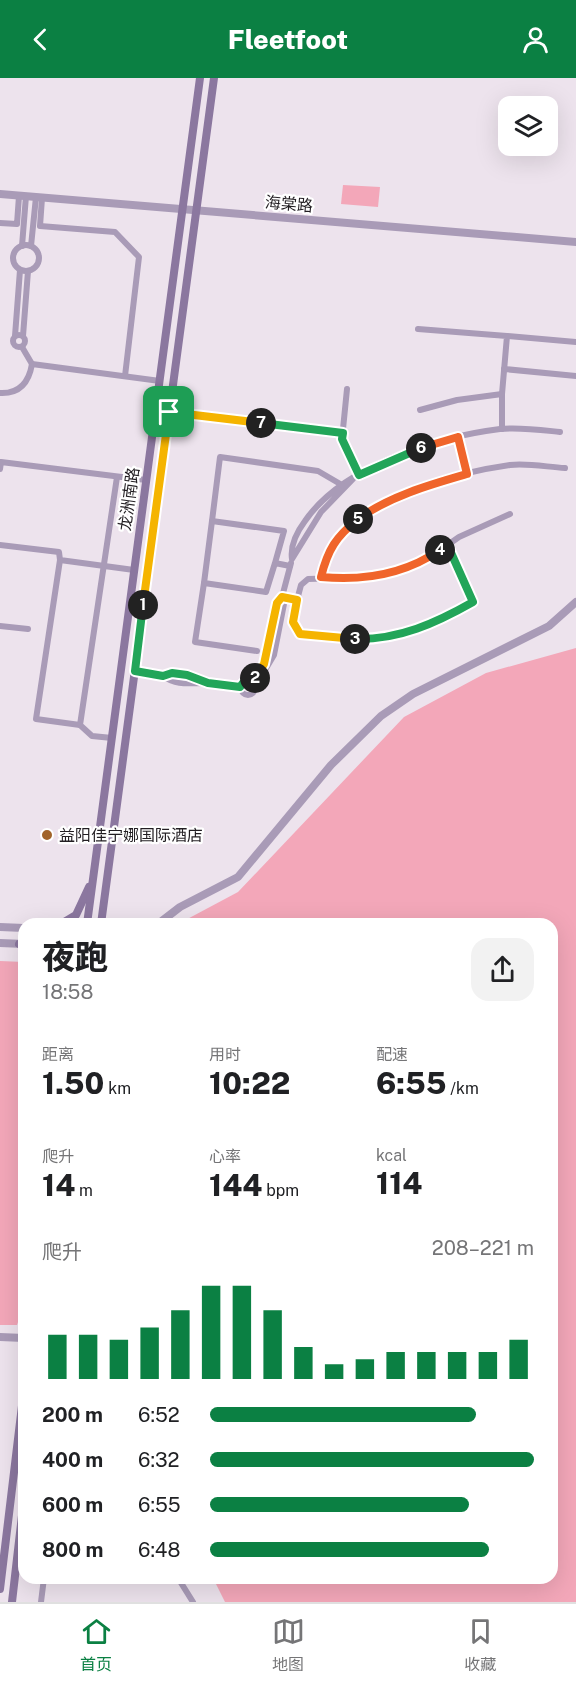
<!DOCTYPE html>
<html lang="zh">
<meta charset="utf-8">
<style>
:root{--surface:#fff;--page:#f2f2f2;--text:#202124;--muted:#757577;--line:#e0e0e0;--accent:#0b8043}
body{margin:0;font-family:"Public Sans","Noto Sans SC",sans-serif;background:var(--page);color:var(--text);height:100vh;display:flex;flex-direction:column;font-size:22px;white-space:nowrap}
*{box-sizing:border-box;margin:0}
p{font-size:20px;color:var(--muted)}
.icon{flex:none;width:33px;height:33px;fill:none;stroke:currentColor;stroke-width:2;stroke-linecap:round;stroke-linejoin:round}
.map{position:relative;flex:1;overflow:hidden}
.side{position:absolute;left:18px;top:840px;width:540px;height:666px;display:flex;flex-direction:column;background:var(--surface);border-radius:18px;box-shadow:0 6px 24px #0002}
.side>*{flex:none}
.tools{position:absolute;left:498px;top:18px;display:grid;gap:12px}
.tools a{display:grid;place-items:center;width:60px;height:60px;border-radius:12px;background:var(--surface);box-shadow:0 6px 24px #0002;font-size:30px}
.pin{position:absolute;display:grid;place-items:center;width:51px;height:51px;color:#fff;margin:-26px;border-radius:12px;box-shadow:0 3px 9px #0006}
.km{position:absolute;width:30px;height:30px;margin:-15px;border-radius:50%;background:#222;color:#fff;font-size:16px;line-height:30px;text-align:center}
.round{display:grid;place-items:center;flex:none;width:63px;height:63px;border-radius:18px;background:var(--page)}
.headline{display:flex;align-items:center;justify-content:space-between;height:102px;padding:0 24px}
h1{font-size:33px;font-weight:800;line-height:45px}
.stats{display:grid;grid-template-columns:repeat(3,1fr);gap:9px;height:102px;padding:6px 24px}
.stats div{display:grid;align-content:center}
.stats b{font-size:30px;font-weight:800}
.stats small{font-size:16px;font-weight:400}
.stats p{font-size:16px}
.chart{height:168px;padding:12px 24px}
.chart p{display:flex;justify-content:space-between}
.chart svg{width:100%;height:108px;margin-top:6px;stroke:var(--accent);stroke-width:6}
ul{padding:0 24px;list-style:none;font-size:20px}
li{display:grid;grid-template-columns:96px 72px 1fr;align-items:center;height:45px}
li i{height:15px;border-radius:8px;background:var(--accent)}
header{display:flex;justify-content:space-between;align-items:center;height:78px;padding:0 24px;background:var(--accent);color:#fff;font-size:27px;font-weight:800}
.menu{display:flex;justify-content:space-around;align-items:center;height:84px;border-top:2px solid var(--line);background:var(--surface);font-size:16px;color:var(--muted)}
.menu a{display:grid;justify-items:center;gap:3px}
.menu .active{color:var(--accent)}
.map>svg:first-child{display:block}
</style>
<header><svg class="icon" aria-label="back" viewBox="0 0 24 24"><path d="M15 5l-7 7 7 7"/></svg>Fleetfoot<svg class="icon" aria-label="person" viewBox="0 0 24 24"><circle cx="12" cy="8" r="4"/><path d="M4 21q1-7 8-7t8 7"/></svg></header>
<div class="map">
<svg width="576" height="1524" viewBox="0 0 576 1524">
<rect width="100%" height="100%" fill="#ede3ed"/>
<g fill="#f3a7b9">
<path d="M343 107 380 109 378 129 341 126Z"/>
<path d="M576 570V1524H225L213 1500H552V846H178L238 814 404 639 486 595Z"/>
<path d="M0 883 24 884V1227L17 1247H0Z"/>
</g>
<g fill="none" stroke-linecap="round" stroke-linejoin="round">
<g stroke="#a99bb7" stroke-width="6">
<path d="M42 120 40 148 115 154 139 179 125 298"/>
<path d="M0 145 17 146 19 118"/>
<circle cx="26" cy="180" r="13"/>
<path d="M22 168 26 118"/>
<path d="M31 168 36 119"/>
<path d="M418 251 507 258 502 316V351"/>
<circle cx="19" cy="263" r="6"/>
<path d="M15 258 20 192"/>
<path d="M23 258 28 193"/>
<path d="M507 258 576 264"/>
<path d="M22 269 32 286"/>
<path d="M504 291 576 298"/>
<path d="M347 311 342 361 359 397"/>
<path d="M0 315C20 316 29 304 32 286L160 303"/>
<path d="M420 332 457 322 502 316"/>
<path d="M169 334 343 355"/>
<path d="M458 359 467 396"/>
<path d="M0 391 1 384 146 402"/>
<path d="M353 401 321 434 292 481C290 467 296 455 305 443 343 388 436 359 500 351 520 349 541 352 560 354"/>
<path d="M212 443 220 379 318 393 342 407"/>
<path d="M0 467 59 474 60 482 134 492"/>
<path d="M60 482 36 641 80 647"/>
<path d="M275 485 266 514 204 505 212 443 284 453 275 485 290 488"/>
<path d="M321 499C325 485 329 468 339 457 372 417 460 394 510 387 528 385 547 389 565 390"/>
<path d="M204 505 195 564 257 573"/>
<path d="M282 519 297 522 301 507 308 501 373 499 408 489 432 478 459 459 510 436"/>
<path d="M297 522 293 544 300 556C368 567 413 557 473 524L448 468"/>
<path d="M0 548 28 551"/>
<path d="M135 593 163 598"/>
<circle cx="248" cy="610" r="7"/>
<path d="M252 604 264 586 277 525 282 519 291 485"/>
<path d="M208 605C192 599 179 592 163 598 177 608 189 605 206 605 217 605 229 608 240 609"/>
<path d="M255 609 274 577 284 526 282 519"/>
<path d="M112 660 92 658 80 647 117 399"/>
<path d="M178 1500 193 1524"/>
<path d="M41 1524 44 1500"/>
</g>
<g stroke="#a99bb7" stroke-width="8">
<path d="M0 116 576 164"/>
<path d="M158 846 180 829 238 799 331 687 381 638 413 616 549 548 576 524"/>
<path d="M0 849 24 850"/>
<path d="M0 865 24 866"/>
<path d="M0 1259 24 1260"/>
</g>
<g stroke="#8b779f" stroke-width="8">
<path d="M61 846 76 837 89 809"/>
<path d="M87 846 200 0"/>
<path d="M101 846 214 0"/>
<path d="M19 866 24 868"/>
<path d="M0 1511 24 1311"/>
<path d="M12 1524 24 1420"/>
</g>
</g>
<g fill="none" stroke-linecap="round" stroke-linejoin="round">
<defs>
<path id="split-1" d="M143 527 169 334"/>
<path id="split-2" d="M143 527 135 593 163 598 172 595 187 597 208 605 240 609 243 605 252 604 255 600"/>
<path id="split-3" d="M255 600 264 586 277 525 282 519 297 522 293 544 300 556 355 561"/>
<path id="split-4" d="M355 561C399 562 436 545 473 524L448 468 440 472"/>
<path id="split-5" d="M358 441C336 459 328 471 321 499 363 503 405 496 440 472"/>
<path id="split-6" d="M358 441C390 418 429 407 467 396L458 359 421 370"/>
<path id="split-7" d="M261 345 343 355 342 361 359 397 421 370"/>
<path id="split-8" d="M169 334 261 345"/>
</defs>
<use href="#split-1" stroke="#fff" stroke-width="12"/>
<use href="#split-2" stroke="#fff" stroke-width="12"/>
<use href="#split-3" stroke="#fff" stroke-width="12"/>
<use href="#split-4" stroke="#fff" stroke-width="12"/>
<use href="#split-5" stroke="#fff" stroke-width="12"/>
<use href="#split-6" stroke="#fff" stroke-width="12"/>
<use href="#split-7" stroke="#fff" stroke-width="12"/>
<use href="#split-8" stroke="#fff" stroke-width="12"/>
<use href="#split-1" stroke="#f5b400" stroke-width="8"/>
<use href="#split-2" stroke="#22a559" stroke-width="8"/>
<use href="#split-3" stroke="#f5b400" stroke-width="8"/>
<use href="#split-4" stroke="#22a559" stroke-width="8"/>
<use href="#split-5" stroke="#f0652b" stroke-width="8"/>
<use href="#split-6" stroke="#f0652b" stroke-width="8"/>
<use href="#split-7" stroke="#22a559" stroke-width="8"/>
<use href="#split-8" stroke="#f5b400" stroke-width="8"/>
</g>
<circle fill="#a16329" stroke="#fff" stroke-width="2" cx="47" cy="757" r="6"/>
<g text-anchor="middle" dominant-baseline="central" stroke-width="4.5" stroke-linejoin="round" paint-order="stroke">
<g font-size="16" fill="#221e22" stroke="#fff">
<text transform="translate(289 126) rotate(5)">海棠路</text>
<text transform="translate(129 421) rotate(-82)">龙洲南路</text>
</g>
<g font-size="16" fill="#221e22" stroke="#fff" text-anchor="start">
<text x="59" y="757">益阳佳宁娜国际酒店</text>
</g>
</g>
</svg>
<div class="tools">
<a><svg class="icon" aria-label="layers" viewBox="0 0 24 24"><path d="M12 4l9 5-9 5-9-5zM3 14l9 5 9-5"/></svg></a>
</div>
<div class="pin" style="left:169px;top:334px;background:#1e9e55"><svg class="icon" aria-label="arrive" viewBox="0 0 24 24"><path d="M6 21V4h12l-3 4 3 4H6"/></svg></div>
<b class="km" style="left:143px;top:527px">1</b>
<b class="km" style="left:255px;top:600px">2</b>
<b class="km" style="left:355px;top:561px">3</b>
<b class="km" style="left:440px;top:472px">4</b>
<b class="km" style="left:358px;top:441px">5</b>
<b class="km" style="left:421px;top:370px">6</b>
<b class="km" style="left:261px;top:345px">7</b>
<section class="side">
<div class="headline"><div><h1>夜跑</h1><p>18:58</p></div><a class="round"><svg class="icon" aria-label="share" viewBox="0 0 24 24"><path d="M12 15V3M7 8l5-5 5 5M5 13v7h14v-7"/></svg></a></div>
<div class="stats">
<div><p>距离</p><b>1.50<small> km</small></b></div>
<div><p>用时</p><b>10:22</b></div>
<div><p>配速</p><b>6:55<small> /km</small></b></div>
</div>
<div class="stats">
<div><p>爬升</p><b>14<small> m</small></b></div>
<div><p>心率</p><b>144<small> bpm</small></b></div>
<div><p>kcal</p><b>114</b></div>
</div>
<div class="chart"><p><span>爬升</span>208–221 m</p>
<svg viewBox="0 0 160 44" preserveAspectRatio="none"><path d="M5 44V26M15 44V26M25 44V28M35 44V23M45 44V16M55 44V6M65 44V6M75 44V16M85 44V31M95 44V38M105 44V36M115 44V33M125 44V33M135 44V33M145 44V33M155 44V28"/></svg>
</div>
<ul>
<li><b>200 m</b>6:52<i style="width:82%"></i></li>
<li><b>400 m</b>6:32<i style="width:100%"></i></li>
<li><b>600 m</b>6:55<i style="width:80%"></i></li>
<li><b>800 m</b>6:48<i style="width:86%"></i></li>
</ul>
</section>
</div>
<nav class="menu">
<a class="active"><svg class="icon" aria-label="home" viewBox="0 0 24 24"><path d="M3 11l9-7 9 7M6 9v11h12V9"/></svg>首页</a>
<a><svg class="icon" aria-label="map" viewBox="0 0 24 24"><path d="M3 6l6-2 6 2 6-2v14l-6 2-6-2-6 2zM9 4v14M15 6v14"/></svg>地图</a>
<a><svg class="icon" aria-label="saved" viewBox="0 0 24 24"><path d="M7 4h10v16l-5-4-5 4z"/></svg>收藏</a>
</nav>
